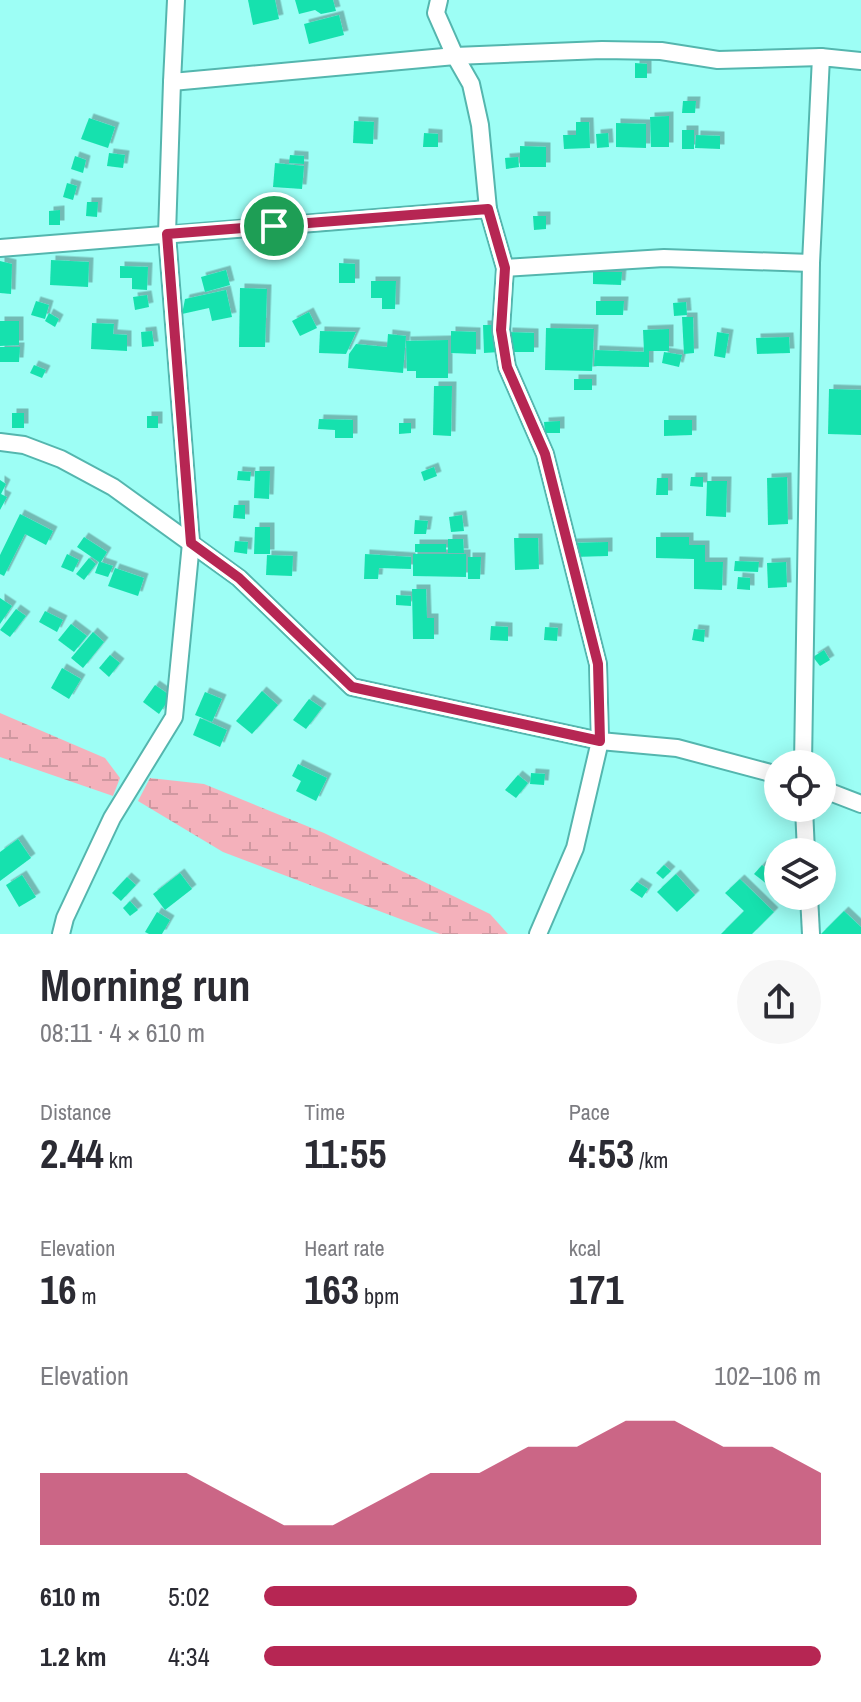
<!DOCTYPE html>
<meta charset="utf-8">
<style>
:root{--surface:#fff;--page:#f7f7f7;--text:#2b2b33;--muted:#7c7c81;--accent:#b62653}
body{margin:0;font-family:"Archivo Narrow",sans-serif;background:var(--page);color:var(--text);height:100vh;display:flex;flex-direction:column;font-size:30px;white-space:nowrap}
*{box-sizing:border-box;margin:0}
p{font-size:26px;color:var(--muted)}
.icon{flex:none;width:44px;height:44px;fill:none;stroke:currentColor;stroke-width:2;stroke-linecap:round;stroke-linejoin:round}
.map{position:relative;height:934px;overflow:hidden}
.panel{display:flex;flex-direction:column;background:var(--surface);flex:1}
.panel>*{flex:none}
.fabs{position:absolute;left:764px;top:750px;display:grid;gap:16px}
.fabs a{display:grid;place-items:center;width:72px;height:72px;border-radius:50%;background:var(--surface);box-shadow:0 4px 20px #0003;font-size:40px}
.pin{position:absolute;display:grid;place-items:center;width:68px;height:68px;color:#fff;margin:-34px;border:4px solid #fff;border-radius:50%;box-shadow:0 2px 8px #0007}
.round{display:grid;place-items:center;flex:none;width:84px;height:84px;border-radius:42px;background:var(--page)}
.head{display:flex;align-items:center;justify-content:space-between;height:136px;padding:0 40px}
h1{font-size:44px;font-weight:800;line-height:60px}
.stats{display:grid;grid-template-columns:repeat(3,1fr);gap:12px;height:136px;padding:8px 40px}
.stats div{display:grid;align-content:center}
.stats b{font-size:40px;font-weight:800}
.stats small{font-size:22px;font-weight:400}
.stats p{font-size:22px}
.chart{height:224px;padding:16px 40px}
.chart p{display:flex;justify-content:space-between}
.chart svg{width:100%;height:144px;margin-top:8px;fill:var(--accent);opacity:.7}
ul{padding:0 40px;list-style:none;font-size:26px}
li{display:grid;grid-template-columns:128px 96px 1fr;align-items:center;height:60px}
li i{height:20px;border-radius:10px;background:var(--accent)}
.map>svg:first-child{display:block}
</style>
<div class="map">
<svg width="861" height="934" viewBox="0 0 861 934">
<defs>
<pattern id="wetland-marsh" width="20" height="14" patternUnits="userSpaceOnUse" patternTransform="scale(2)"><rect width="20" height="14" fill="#f4b1bb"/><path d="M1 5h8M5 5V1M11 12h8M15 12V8" fill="none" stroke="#cf98a0"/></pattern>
<filter id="shadow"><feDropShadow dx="4.5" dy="-4.5" stdDeviation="0" flood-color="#0004"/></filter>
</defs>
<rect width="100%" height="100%" fill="#9dfef5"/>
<g fill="url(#wetland-marsh)">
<path d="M0 713 105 758 120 778 113 796 0 757Z"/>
<path d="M150 778 204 784 324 833 490 914 508 934H440L223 852 138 801Z"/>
</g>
<g fill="#17e1ae" filter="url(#shadow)">
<path d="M248 0H275L279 19 253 25Z"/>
<path d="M295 0H333L336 11 321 14 315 10 299 14Z"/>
<path d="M339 15 344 35 309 44 304 24Z"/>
<path d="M635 63 647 64V78H635Z"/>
<path d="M683 101H696L695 113H682Z"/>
<path d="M669 116V147H651L650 117Z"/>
<path d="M89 118 115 127 108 148 81 139Z"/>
<path d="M354 121 374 122 373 144 353 143Z"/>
<path d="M576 122H589L590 148 564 149 563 135H576Z"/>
<path d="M616 123 646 124V148L616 147Z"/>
<rect x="682" y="130" width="12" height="19"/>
<path d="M424 133 438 134V147H423Z"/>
<path d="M608 133 609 147 597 148 596 134Z"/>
<path d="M696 135 720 136V149L695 148Z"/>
<path d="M520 146 546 147V167H520Z"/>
<path d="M109 153 125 155 123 168 107 166Z"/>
<path d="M290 155 304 156V164L289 163Z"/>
<path d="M75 156 86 160 83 173 71 169Z"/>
<path d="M518 157 519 167 506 169 505 158Z"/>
<path d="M275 163 304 166 302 189 273 187Z"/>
<path d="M67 183 77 186 73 200 63 197Z"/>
<path d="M87 202H98L97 217 86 216Z"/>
<path d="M60 210V225H49V211Z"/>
<path d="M533 216H546V229L534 230Z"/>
<path d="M51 260 89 262 88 287 50 285Z"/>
<path d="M0 261 12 264 11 294 0 293Z"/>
<path d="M339 263 355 264V283H339Z"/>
<path d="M120 266 148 267 147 290 132 289V278H120Z"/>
<path d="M226 270 230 285 205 292 201 277Z"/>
<path d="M593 272H622L621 285 593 284Z"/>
<path d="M371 281H396L395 309H382V298H371Z"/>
<path d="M240 288 267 289 265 347H239Z"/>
<path d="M226 290 232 317 212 321 209 308 182 314 185 299Z"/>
<path d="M147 295 149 307 135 310 133 297Z"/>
<path d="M36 301 49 305 45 319 31 315Z"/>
<path d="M596 301H624L623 315H596Z"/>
<path d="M686 302 687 315 674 316 673 303Z"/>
<path d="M309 312 317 328 300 336 292 321Z"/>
<path d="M49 313 59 319 55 327 45 321Z"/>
<path d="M682 317H693L694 353 684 354Z"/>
<path d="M0 321H19V345L0 346Z"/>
<path d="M92 323 114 324 113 334 127 335V351L91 349Z"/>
<path d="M483 325H498L499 352 484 353Z"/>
<path d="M546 328 594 329 592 371 545 370Z"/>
<path d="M669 329V351H649V367L594 366 595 350 644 352 643 330Z"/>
<path d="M152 331 154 346 142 347 141 332Z"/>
<path d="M320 331 356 332 346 354 319 353Z"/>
<path d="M451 331 476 332V354L451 353Z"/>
<path d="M508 332 534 333V352H507Z"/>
<path d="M717 332 729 334 725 358 714 356Z"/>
<path d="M388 334 406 336 403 373 348 368 349 354 356 344 387 347Z"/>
<path d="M789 337 790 353 757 354 756 338Z"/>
<path d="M448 340V378H416V371H407L406 341Z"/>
<path d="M0 347H20L19 362H0Z"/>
<path d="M664 352 682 355 679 367 662 363Z"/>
<path d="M34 365 46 370 42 378 30 373Z"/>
<rect x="574" y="379" width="18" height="11"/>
<path d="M434 386H452L451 436 433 435Z"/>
<path d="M829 389 861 390V435L828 434Z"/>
<rect x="12" y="413" width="12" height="15"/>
<rect x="147" y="416" width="11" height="12"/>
<path d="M319 419 353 420V438H335V430L318 429Z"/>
<path d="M664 420H692V435L664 436Z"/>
<path d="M560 421V433H545L544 422Z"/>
<path d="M399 423H411V433L399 434Z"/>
<path d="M434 467 437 476 424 481 421 472Z"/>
<path d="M238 471 251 472 250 481 237 480Z"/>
<path d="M255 471H270L269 499 254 498Z"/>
<path d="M691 477H703V487L690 486Z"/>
<path d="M787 477 788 524 768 525 767 478Z"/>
<path d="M657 478H668V495H656Z"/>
<path d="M0 480 6 484 1 494 7 497 0 510Z"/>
<path d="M707 481H727L726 517 706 516Z"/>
<path d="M234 505H245V519L233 518Z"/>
<path d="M20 514 53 531 46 545 25 534 4 576 0 574V555Z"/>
<path d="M462 515 464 531 451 532 449 517Z"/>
<path d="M415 520 428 521 426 534H414Z"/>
<path d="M255 527H270V554H254Z"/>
<path d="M84 537 107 552 101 562 113 566 108 577 95 573 99 562 77 547Z"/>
<path d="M656 537H689V545H705V562H723L722 590 694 589V559L656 558Z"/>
<path d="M514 538H538L539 569 515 570Z"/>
<path d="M448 539H463L464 553H448Z"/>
<path d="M235 541 248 542 247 554 234 552Z"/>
<path d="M608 542V556L573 557 572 543Z"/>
<rect x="415" y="544" width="31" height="8"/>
<path d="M67 554 79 560 73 572 61 567Z"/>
<path d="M365 554 411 557V569L379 568 378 579H364Z"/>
<path d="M413 554H466V577L413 576Z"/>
<path d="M267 555 293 556 292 576 266 575Z"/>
<path d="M468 557H481L480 579H468Z"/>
<path d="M89 558 96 564 84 580 76 574Z"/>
<path d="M735 561 759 562 758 572 734 571Z"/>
<path d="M786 562 787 587 768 588 767 563Z"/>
<path d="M115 568 144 578 138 596 108 586Z"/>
<path d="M738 577 750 578V590L737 589Z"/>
<path d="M412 589H426L427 618H434V639H413Z"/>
<path d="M396 595 411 596V606L396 605Z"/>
<path d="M0 598 12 606 0 624Z"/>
<path d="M16 609 26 616 10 637 0 630Z"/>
<path d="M45 611 63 620 57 632 39 622Z"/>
<path d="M71 624 87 636 74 652 58 640Z"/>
<path d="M491 626 508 627V641L490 640Z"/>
<path d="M545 627 558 628 557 641 544 640Z"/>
<path d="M694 629 705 630 704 642 692 640Z"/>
<path d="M93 632 104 642 83 668 71 658Z"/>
<path d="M824 650 830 660 820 666 813 657Z"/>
<path d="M110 655 120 663 109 677 99 668Z"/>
<path d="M62 668 81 679 69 699 51 688Z"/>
<path d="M155 685 171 696 159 714 143 702Z"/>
<path d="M262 691 278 705 252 734 236 721Z"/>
<path d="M205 692 222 699 212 722 195 715Z"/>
<path d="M309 699 322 708 306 729 293 720Z"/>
<path d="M200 718 227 730 220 747 193 735Z"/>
<path d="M298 764 327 778 316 801 296 791 301 781 292 776Z"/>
<path d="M531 773 545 774 544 785 530 784Z"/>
<path d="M518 775 528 783 516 798 505 790Z"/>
<path d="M18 839 31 858 0 881V852Z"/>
<path d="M664 865 671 871 663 879 656 873Z"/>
<path d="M762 865 776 876 768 885 754 874Z"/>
<path d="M180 873 192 889 165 910 153 894Z"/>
<path d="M676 874 695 895 677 912 657 892Z"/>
<path d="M22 875 36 897 19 907 6 885Z"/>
<path d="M127 877 136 885 121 901 112 893Z"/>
<path d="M740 879 774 912 752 934H721L744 911 725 893Z"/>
<path d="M637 882 648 889 642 898 630 890Z"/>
<path d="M130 901 138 910 130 916 123 908Z"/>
<path d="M844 911 861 927V934H821Z"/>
<path d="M157 912 170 920 162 934H149L145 932Z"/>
</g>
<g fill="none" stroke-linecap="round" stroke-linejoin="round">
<defs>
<g id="street">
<path d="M176 0 172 82 455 56 602 50 661 51 718 60 821 57"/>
<path d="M439 0 436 13 455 56 471 84 480 125 488 209 505 268 501 330 507 367 545 454 598 664 600 741 575 848 538 934"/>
<path d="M0 248 488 209"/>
<path d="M505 268 664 258 811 263 821 57 861 61"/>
<path d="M0 442 24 445 61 459 113 487 239 578 352 687 600 741 677 748 778 775"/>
<path d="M803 764 811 263"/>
<path d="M822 789 861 804"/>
<path d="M804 808 806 852"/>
<path d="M809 896 811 934"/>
<path d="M61 934 65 918 112 818 174 717 191 543 167 234 172 82"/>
</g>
</defs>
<use href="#street" stroke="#54b6ae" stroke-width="20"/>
<use href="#street" stroke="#fff" stroke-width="16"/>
</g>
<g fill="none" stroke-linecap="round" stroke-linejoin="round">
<defs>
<path id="route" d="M488 209 505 268 501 330 507 367 545 454 598 664 600 741 352 687 239 578 191 543 167 234Z"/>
</defs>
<use href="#route" stroke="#fff" stroke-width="16"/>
<use href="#route" stroke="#b62653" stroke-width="10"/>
</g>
</svg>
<div class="fabs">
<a><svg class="icon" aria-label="locate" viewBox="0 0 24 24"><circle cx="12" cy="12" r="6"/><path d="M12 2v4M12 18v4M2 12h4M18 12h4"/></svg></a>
<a><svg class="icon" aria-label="layers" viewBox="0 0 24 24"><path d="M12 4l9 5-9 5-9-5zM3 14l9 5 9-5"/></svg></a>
</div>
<div class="pin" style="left:274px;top:226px;background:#1e9e55"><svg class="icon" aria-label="arrive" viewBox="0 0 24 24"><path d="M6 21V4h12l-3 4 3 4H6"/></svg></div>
</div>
<section class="panel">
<div class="head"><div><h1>Morning run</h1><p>08:11 · 4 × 610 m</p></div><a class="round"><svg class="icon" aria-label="share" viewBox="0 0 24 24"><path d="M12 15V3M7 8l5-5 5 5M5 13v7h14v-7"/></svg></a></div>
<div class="stats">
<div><p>Distance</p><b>2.44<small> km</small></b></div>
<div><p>Time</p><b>11:55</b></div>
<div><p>Pace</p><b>4:53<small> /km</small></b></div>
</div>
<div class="stats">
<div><p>Elevation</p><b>16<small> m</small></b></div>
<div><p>Heart rate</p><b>163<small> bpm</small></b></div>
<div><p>kcal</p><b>171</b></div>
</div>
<div class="chart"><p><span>Elevation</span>102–106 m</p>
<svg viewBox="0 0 160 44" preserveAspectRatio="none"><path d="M0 44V22L10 22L20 22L30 22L40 30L50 38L60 38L70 30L80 22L90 22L100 14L110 14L120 6L130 6L140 14L150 14L160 22V44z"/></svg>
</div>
<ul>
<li><b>610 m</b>5:02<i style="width:67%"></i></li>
<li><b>1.2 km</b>4:34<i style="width:100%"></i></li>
</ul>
</section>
